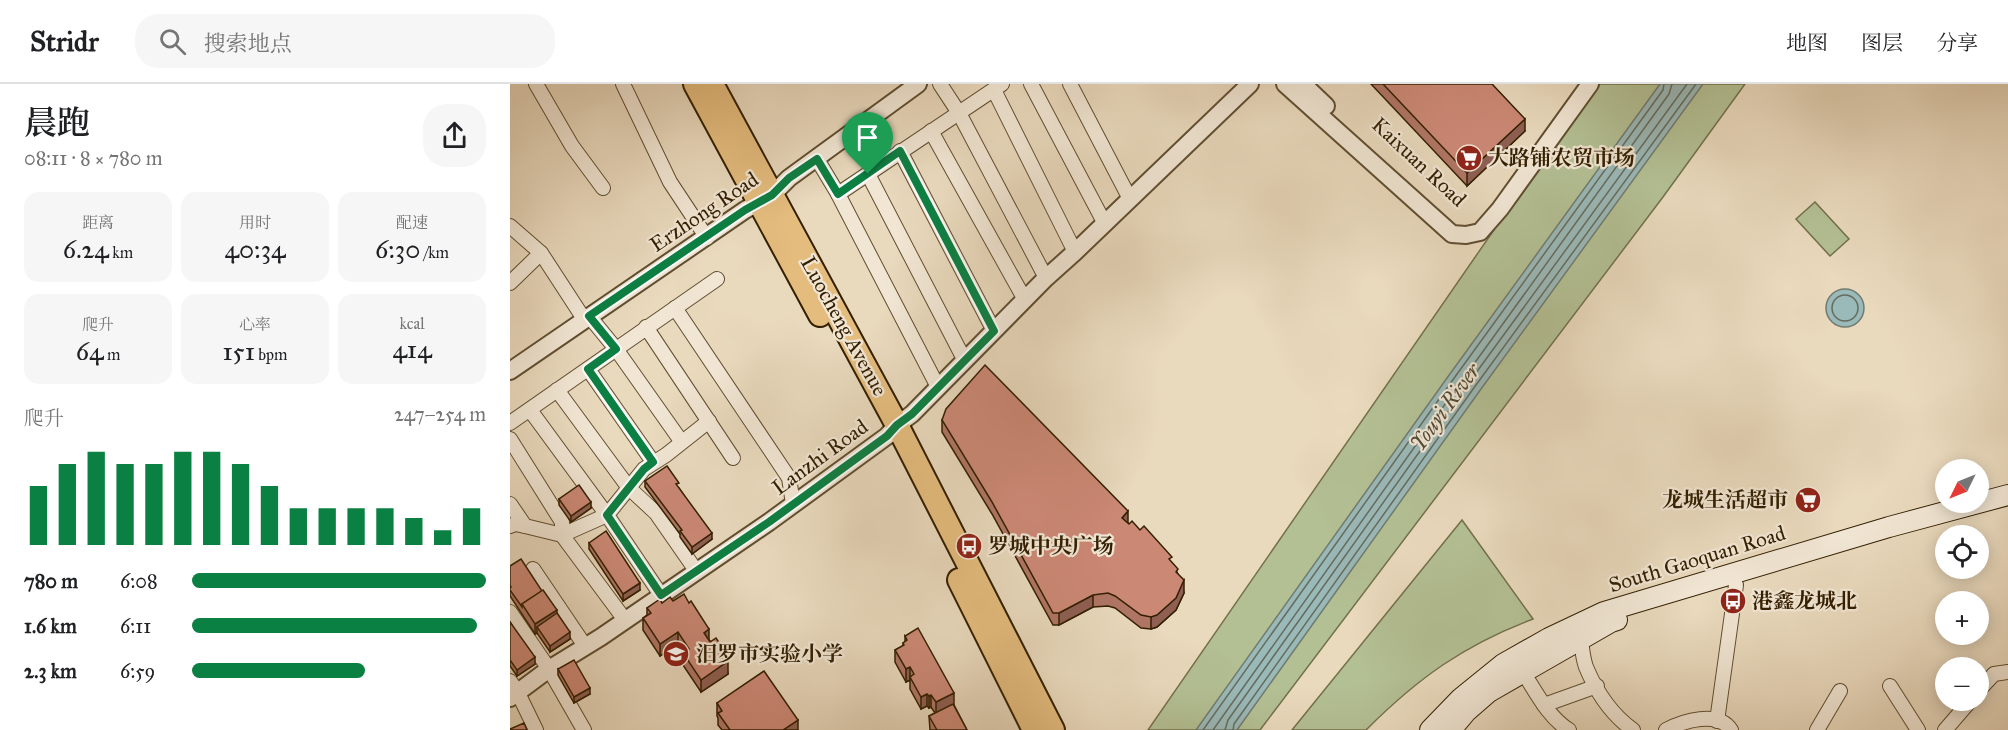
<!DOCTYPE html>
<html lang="zh">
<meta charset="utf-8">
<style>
:root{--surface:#fff;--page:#f6f6f6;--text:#202124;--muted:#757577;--line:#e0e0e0;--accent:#0b8043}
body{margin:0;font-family:"IM FELL Great Primer","Noto Serif SC",serif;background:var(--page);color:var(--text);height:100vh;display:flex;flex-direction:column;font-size:22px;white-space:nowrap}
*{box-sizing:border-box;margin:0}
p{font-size:20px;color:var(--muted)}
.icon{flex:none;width:33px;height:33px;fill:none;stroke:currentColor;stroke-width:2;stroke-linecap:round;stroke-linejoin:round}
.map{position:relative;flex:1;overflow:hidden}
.details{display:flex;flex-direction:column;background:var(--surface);width:510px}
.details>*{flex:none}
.needle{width:39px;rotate:227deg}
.controls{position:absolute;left:1425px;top:375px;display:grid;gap:12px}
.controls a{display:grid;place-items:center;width:54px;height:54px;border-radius:50%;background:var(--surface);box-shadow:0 3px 15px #0003;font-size:30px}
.pin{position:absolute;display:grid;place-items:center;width:51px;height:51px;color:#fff;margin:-62px -26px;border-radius:50% 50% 50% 0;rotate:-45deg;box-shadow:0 0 6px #0007}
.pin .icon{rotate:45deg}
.round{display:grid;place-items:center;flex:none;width:63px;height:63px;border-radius:24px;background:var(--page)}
.overview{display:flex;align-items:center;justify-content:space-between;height:102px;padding:0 24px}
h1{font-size:33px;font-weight:600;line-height:45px}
.stats{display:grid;grid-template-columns:repeat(3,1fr);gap:9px;height:102px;padding:6px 24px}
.stats div{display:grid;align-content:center;border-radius:15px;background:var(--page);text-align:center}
.stats b{font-size:26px;font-weight:600}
.stats small{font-size:16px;font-weight:400}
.stats p{font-size:16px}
.chart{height:168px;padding:12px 24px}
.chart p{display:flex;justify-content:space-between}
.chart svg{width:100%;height:108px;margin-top:6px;stroke:var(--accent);stroke-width:6}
ul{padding:0 24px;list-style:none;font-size:20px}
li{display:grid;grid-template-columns:96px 72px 1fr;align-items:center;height:45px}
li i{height:15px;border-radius:8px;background:var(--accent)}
header{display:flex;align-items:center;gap:36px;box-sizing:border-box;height:84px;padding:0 30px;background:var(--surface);border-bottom:2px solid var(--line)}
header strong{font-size:28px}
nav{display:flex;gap:33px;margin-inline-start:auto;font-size:21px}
.search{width:420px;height:54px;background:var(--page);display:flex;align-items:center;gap:15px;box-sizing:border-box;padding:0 21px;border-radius:24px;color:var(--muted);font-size:22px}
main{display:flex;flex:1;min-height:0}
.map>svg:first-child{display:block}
</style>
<header>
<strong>Stridr</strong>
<div class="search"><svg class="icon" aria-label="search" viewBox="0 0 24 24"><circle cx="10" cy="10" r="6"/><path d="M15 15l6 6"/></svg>搜索地点</div>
<nav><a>地图</a><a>图层</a><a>分享</a></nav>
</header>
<main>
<section class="details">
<div class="overview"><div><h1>晨跑</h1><p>08:11 · 8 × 780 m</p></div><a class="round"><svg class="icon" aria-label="share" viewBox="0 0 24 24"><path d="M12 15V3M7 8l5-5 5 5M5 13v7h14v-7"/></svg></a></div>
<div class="stats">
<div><p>距离</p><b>6.24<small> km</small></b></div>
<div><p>用时</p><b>40:34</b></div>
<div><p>配速</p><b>6:30<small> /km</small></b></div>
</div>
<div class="stats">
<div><p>爬升</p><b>64<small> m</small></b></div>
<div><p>心率</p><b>151<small> bpm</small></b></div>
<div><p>kcal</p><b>414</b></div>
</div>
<div class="chart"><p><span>爬升</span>247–254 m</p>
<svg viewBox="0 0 160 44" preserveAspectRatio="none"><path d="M5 44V20M15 44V11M25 44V6M35 44V11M45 44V11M55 44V6M65 44V6M75 44V11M85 44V20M95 44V29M105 44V29M115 44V29M125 44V29M135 44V33M145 44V38M155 44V29"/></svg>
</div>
<ul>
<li><b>780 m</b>6:08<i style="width:100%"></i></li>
<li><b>1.6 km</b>6:11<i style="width:97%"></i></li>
<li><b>2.3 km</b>6:59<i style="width:59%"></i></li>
</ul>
</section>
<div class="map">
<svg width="1498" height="646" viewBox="0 0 1498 646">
<rect width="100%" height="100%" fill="#e9d9bd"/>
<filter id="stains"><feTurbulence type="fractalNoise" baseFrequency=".00333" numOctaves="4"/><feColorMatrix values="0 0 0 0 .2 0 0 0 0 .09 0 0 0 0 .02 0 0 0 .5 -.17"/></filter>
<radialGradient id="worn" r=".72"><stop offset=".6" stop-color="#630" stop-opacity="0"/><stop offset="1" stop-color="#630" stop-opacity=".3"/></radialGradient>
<g fill="#b3c094" stroke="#73704a" stroke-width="1.5">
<path d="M1090 0H1235L1153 113 750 646H638L1006 114Z"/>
<path d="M1305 118 1339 155 1320 172 1286 135Z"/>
<path d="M952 436 1023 535C954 561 908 594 856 646H782Z"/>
</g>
<g fill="#9ab9b9" stroke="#717b6f" stroke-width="1.5">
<path d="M1150 0H1193L971 305 727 646H686L937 294Z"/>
<circle cx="1335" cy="224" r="19"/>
</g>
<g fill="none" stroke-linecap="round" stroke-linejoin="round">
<g stroke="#666c5d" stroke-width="1.5">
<circle cx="1335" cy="224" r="13"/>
<path d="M693 646 942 297 1153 6 1154 0"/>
<path d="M703 646 948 302 1159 10 1162 0"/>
<path d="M715 646 718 636 960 297 1177 0"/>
<path d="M723 646 724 640 966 301 1186 0"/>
</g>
<defs>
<g id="minor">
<path d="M26 0 62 62 93 104"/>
<path d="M113 0 160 98 197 154"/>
<path d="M430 0 449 29 536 194"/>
<path d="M521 0 595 140"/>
<path d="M560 0 620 115"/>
<path d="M484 6 565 168"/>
<path d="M421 47 515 216"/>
<path d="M390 67 484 247"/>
<path d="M307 75 328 110 428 303"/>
<path d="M358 90 455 277"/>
<path d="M328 110 492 0"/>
<path d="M0 142 31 169 74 235"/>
<path d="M0 199 31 169"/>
<path d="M165 224 279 394 283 420"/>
<path d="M79 232 106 265 171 357"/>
<path d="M136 243 223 374"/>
<path d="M78 285 143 378"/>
<path d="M47 306 119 404 146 429 187 488"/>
<path d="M20 326 97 431 151 511"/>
<path d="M0 339 207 195"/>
<path d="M0 355 52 438V451L115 536"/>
<path d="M0 420 15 442"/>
<path d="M0 442 5 440 15 442 52 451 97 431 134 385 156 371 199 337"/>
<path d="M23 485 75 562"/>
<path d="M0 528 39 585 74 646"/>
<path d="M1071 556C1072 564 1073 575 1076 583 1086 607 1102 631 1123 646"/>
<path d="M1013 588C1026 608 1038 633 1059 646"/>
<path d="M0 597 8 609 26 646"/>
<path d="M1380 602 1408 646"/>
<path d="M1468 607 1484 590 1498 588"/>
<path d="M1034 621 1087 602"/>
<path d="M1207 637 1226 501"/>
<path d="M1156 646C1173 637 1208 626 1221 646"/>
<path d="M1307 646 1330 607"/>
<path d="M1435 646 1461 616"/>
</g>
<g id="tertiary">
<path d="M775 0 942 150 956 151 970 148 990 125 1080 0"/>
<path d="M793 0 816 22"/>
<path d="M0 287 235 126 262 111 279 94 408 0"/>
<path d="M0 614 39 585 91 553 259 438 377 352 387 341 402 330 536 194 565 168 740 0"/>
</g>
<g id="secondary">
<path d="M920 646 951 614 993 580 1039 554 1094 528 1379 443 1498 411"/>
<path d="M941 646 956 628 979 608 1101 538 1107 536"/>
</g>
<g id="trunk">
<path d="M185 0 310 231"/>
<path d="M202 0 387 341 543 646"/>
<path d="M449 496 524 646"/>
</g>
</defs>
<use href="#minor" stroke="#604e30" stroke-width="16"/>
<use href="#tertiary" stroke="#604e30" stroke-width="20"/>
<use href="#secondary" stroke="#331f01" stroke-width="22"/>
<use href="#trunk" stroke="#331f01" stroke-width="26"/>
<use href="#minor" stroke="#f1e6d4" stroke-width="14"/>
<use href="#tertiary" stroke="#f1e6d4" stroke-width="16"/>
<use href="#secondary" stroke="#f1e6d4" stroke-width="20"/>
<use href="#trunk" stroke="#e4bc7e" stroke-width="22"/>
</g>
<g fill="#af7565" stroke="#331f01" stroke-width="1.5">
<path d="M861 0H982L1015 47 957 102Z"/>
<path d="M432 336 618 440 662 479 668 490 674 509 666 526 647 543 641 545 631 544 605 524 598 522 583 523 549 541H543L482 430 432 348Z"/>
<path d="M135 397 169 404 202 455 182 470 170 453V450L135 403Z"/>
<path d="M49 415 81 424 61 438 49 421Z"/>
<path d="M79 459 130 506 113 517 79 465Z"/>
<path d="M0 482 47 529 60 555 40 568 27 549 25 550 0 512Z"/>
<path d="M163 517 215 573 218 590 191 608 173 581V569L168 561 150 572 133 546V534L137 531V524L152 519Z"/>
<path d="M0 538 25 580 7 592 0 582Z"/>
<path d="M395 552 444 621 457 646H420L419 632 425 629 421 623 419 624 417 622 411 625 400 605V596L396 598 385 578V566L393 562V559L395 558Z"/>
<path d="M48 585 80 610 64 619 48 591Z"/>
<path d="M207 619 288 646H212L208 641V634L207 632Z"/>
</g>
<g fill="#8e5f52" stroke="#331f01" stroke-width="1.5">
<path d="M1015 35V47L957 102V89Z"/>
<path d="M81 418V424L61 438V432Z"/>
<path d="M618 427V440L612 434Z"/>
<path d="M202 449V455L182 470V463Z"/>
<path d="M674 496V509L666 526 647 543 641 545V533Z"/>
<path d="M130 499V506L113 517V510Z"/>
<path d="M583 511V523L549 541V529Z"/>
<path d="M47 526V536L27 543V549L25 550V540Z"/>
<path d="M199 545V557L194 549Z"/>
<path d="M60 548V555L40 568V562Z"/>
<path d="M168 548V561L150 572V560Z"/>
<path d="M25 573V580L7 592V586Z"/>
<path d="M218 577V590L191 608V596Z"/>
<path d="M400 583V594V593V596L396 598V585Z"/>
<path d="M80 604V610L64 619V613Z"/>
<path d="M444 609V621L426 631V618Z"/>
<path d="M417 610V622L411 625V613Z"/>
<path d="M421 611V623L419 624V612Z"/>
<path d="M288 636V646H273Z"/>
</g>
<g fill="#cb8875" stroke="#331f01" stroke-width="1.5">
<path d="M873 0H982L1015 35 957 89Z"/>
<path d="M475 281 618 427 612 434 619 440 622 437 630 446 634 442 662 473 659 475 668 485 666 488 674 496 666 514 647 531 641 533 631 531 605 512 598 509 583 511 549 529H543L482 418 432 336 436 325Z"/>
<path d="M157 382 169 399 166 400 202 449 182 463 170 447 172 446 135 397Z"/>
<path d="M69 401 81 418 61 432 49 415Z"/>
<path d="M96 447 130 499 113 510 79 459Z"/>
<path d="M11 475 32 507 12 520V523L0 506V503H1L0 501V482Z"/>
<path d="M33 506 47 526 25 540 12 520Z"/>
<path d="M174 510 179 519 181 517 199 545 194 549 200 558 206 554 215 567 212 569 218 577 191 596 173 569 179 565 168 548 150 560 133 534 141 529 137 524 150 515 152 519 160 513 163 517Z"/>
<path d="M47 529 60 548 40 562 27 543Z"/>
<path d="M0 538 25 573 7 586 0 576Z"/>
<path d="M408 544 444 609 426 618 421 611 419 612 417 610 411 613 400 593 404 590 400 583 396 585 385 566 394 561 393 559 397 556 395 552Z"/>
<path d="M64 576 80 604 64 613 48 585Z"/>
<path d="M254 587 288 636 273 646H220L208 629 212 627 207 619Z"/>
<path d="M443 620 457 646H427L419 632Z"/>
<path d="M14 639 17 646H0V645Z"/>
</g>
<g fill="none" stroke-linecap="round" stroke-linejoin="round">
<defs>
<path id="route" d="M390 67 484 247 402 330 387 341 377 352 259 438 151 511 97 431 134 385 143 378 78 285 106 265 79 232 235 126 262 111 279 94 307 75 328 110Z"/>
</defs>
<use href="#route" stroke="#fff" stroke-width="12"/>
<use href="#route" stroke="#0b8043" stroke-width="8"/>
</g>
<defs>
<symbol id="supermarket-disc" viewBox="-11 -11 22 22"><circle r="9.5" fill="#8f2418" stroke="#f1e6d4"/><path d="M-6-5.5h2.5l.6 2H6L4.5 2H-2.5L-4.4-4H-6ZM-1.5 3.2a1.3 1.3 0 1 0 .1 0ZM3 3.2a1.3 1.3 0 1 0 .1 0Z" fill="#fff"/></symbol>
<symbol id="bus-disc" viewBox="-11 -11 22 22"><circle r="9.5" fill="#8f2418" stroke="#f1e6d4"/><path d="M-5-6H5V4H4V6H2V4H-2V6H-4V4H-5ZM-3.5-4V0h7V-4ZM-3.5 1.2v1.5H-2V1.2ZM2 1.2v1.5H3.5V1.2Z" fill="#fff"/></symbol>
<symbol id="school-disc" viewBox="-11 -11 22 22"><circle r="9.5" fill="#8f2418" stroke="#f1e6d4"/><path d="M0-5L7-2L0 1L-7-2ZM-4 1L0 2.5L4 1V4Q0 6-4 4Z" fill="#fff"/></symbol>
</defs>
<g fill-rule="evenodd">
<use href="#supermarket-disc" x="944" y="59" width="30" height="30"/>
<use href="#supermarket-disc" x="1283" y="401" width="30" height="30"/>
<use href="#bus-disc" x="444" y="447" width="30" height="30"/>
<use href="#bus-disc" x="1208" y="502" width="30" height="30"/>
<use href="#school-disc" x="151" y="555" width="30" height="30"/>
</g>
<g text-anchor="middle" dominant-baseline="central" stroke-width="4.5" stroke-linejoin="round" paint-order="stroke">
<g font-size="21" font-weight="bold" fill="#331f01" stroke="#f1e6d4" text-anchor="start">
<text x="978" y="74">大路铺农贸市场</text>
<text x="1278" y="416" text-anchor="end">龙城生活超市</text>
<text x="478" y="462">罗城中央广场</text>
<text x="1242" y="517">港鑫龙城北</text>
<text x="186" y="570">汨罗市实验小学</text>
</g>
<g font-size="21" fill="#331f01" stroke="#f1e6d4">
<text transform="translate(909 78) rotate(43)">Kaixuan Road</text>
<text transform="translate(194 128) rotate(-34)">Erzhong Road</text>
<text transform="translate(334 242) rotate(61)">Luocheng Avenue</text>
<text transform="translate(310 373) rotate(-36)">Lanzhi Road</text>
<text transform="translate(1187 475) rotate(-17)">South Gaoquan Road</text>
</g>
<g font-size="22" font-style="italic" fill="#524d38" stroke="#f1e6d4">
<text transform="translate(935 323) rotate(-54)">Youyi River</text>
</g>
</g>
<rect width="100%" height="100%" filter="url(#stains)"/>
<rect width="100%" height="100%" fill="url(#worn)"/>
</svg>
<div class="controls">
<a><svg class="needle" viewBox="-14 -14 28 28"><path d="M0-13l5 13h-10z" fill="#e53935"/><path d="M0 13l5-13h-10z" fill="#757577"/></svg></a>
<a><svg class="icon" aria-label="locate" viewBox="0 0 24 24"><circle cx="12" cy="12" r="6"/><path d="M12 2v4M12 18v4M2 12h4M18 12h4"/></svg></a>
<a>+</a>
<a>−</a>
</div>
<div class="pin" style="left:358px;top:90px;background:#1e9e55"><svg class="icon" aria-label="arrive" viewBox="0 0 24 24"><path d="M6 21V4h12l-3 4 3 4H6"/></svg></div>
</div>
</main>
